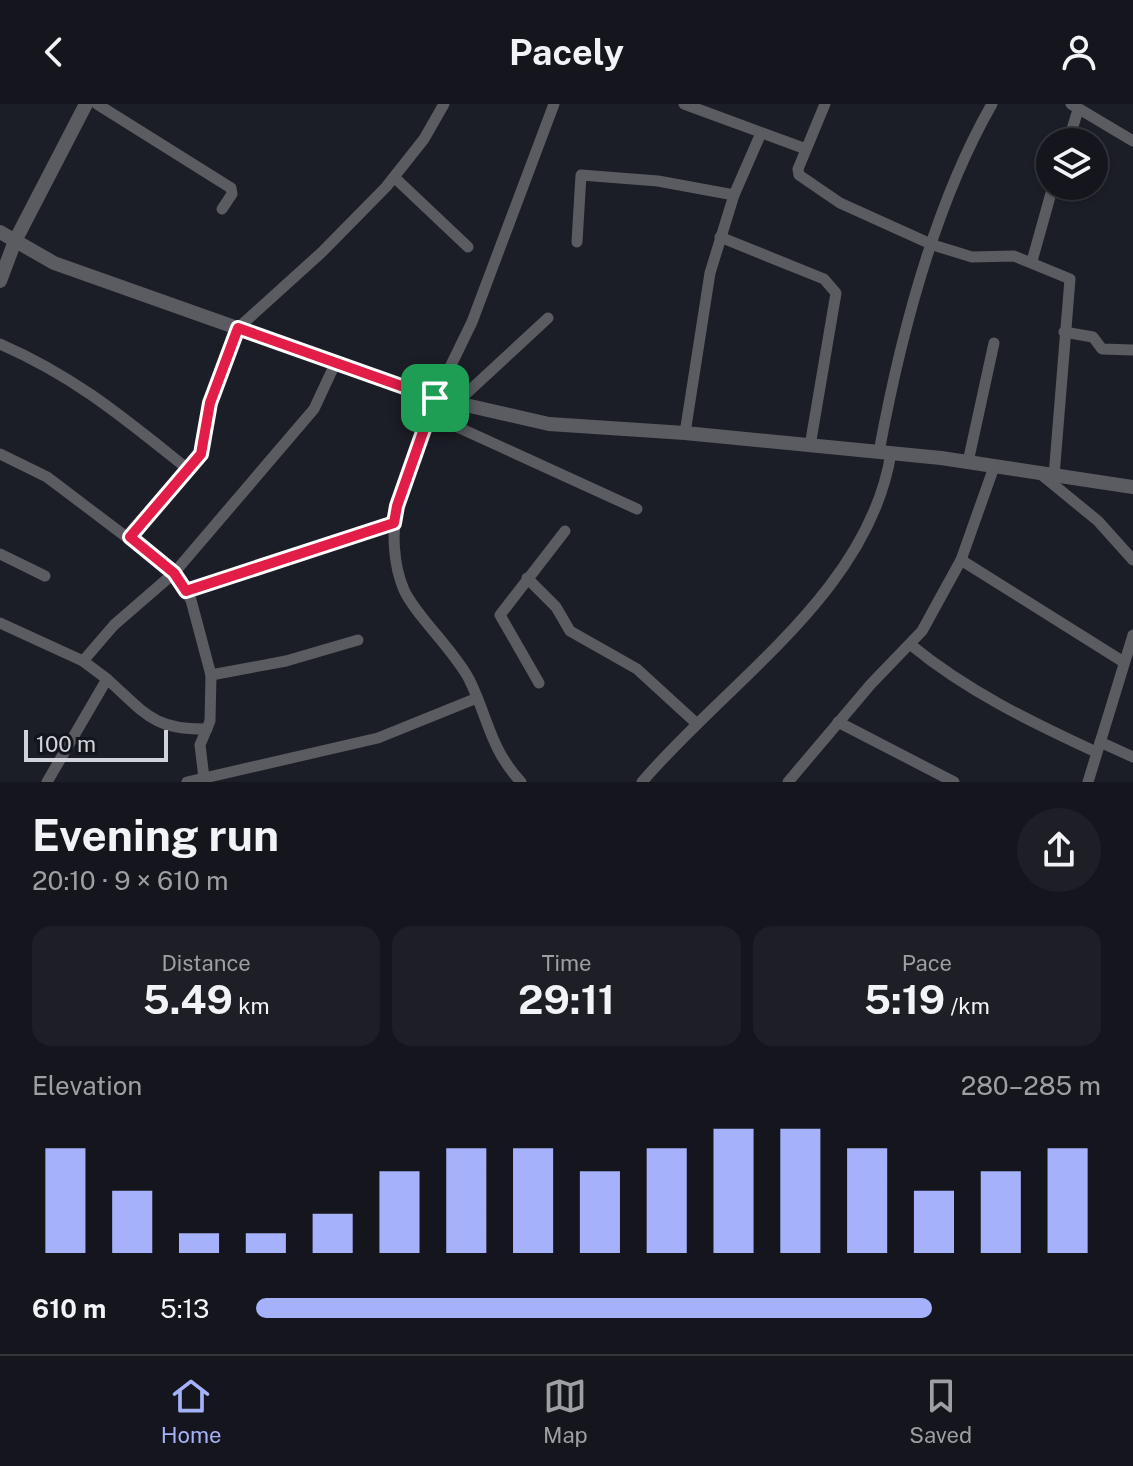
<!DOCTYPE html>
<meta charset="utf-8">
<style>
:root{--surface:#15161d;--page:#1e1f26;--text:#f1f3f6;--muted:#9d9fa4;--line:#34353b;--accent:#a6b1fc}
body{margin:0;font-family:"Public Sans",sans-serif;background:var(--page);color:var(--text);height:100vh;display:flex;flex-direction:column;font-size:30px;white-space:nowrap}
*{box-sizing:border-box;margin:0}
p{font-size:26px;color:var(--muted)}
.icon{flex:none;width:44px;height:44px;fill:none;stroke:currentColor;stroke-width:2;stroke-linecap:round;stroke-linejoin:round}
.map{position:relative;height:678px;overflow:hidden}
.drawer{display:flex;flex-direction:column;background:var(--surface);flex:1}
.drawer>*{flex:none}
.buttons{position:absolute;left:1036px;top:24px;display:grid;gap:16px}
.buttons a{display:grid;place-items:center;width:72px;height:72px;border-radius:50%;background:var(--surface);box-shadow:0 2px 6px #0004,0 0 0 2px var(--line);font-size:40px}
.scale{position:absolute;left:24px;bottom:20px;width:144px;box-sizing:border-box;padding-left:8px;border:4px solid #d2d3da;border-top:0;font-size:22px;line-height:28px;white-space:nowrap;color:#d2d3da;-webkit-text-stroke:6px #13151d;paint-order:stroke}
.pin{position:absolute;display:grid;place-items:center;width:68px;height:68px;color:#fff;margin:-34px;border-radius:16px;box-shadow:0 4px 12px #0006}
.round{display:grid;place-items:center;flex:none;width:84px;height:84px;border-radius:42px;background:var(--page)}
.summary{display:flex;align-items:center;justify-content:space-between;height:136px;padding:0 32px}
h1{font-size:44px;font-weight:700;line-height:60px}
.stats{display:grid;grid-template-columns:repeat(3,1fr);gap:12px;height:136px;padding:8px 32px}
.stats div{display:grid;align-content:center;border-radius:20px;background:var(--page);text-align:center}
.stats b{font-size:40px;font-weight:700}
.stats small{font-size:22px;font-weight:400}
.stats p{font-size:22px}
.chart{height:224px;padding:16px 32px}
.chart p{display:flex;justify-content:space-between}
.chart svg{width:100%;height:144px;margin-top:8px;stroke:var(--accent);stroke-width:6}
ul{padding:0 32px;list-style:none;font-size:26px}
li{display:grid;grid-template-columns:128px 96px 1fr;align-items:center;height:60px}
li i{height:20px;border-radius:10px;background:var(--accent)}
header{display:flex;justify-content:space-between;align-items:center;height:104px;padding:0 32px;background:var(--surface);font-size:36px;font-weight:700}
.tabs{display:flex;justify-content:space-around;align-items:center;height:112px;border-top:2px solid var(--line);background:var(--surface);font-size:22px;color:var(--muted)}
.tabs a{display:grid;justify-items:center;gap:4px}
.tabs .active{color:var(--accent)}
.map>svg:first-child{display:block}
</style>
<header><svg class="icon" aria-label="back" viewBox="0 0 24 24"><path d="M15 5l-7 7 7 7"/></svg>Pacely<svg class="icon" aria-label="person" viewBox="0 0 24 24"><circle cx="12" cy="8" r="4"/><path d="M4 21q1-7 8-7t8 7"/></svg></header>
<div class="map">
<svg width="1133" height="678" viewBox="0 0 1133 678">
<rect width="100%" height="100%" fill="#1c1e27"/>
<g fill="none" stroke-linecap="round" stroke-linejoin="round">
<g stroke="#5b5c61" stroke-width="11">
<path d="M97 0 231 84 232 90 222 105"/>
<path d="M684 0 806 45"/>
<path d="M825 0 798 65 799 71 840 99 933 141 972 153 1014 152 1070 175 1054 372"/>
<path d="M1071 0 1133 37"/>
<path d="M1068 38 1078 6"/>
<path d="M394 73 468 143"/>
<path d="M720 133 824 175 836 189 810 342"/>
<path d="M577 138 581 71 658 77 734 91"/>
<path d="M1032 157 1053 82"/>
<path d="M1064 228 1093 233 1102 245 1133 246"/>
<path d="M0 240C76 273 125 315 189 366"/>
<path d="M455 300 548 214"/>
<path d="M429 310 637 405"/>
<path d="M685 329 710 169 734 91 761 29"/>
<path d="M879 348C900 234 934 101 992 0"/>
<path d="M0 350 47 373 174 469 191 496 211 571 210 617 200 641 204 674"/>
<path d="M968 358 994 239"/>
<path d="M1043 372 1098 417 1133 456"/>
<path d="M130 433 201 350 210 299 238 224 321 149 386 83 424 35 444 0"/>
<path d="M0 450 45 472"/>
<path d="M961 456 1122 557"/>
<path d="M527 474 556 503 570 527 637 565 696 619"/>
<path d="M186 487 394 419"/>
<path d="M0 519 83 557 107 575 47 678"/>
<path d="M911 541C967 587 1031 618 1096 648"/>
<path d="M83 557 114 521 174 469 314 305 335 260"/>
<path d="M211 571 286 557 358 536"/>
<path d="M107 575C145 609 153 626 207 625"/>
<path d="M539 579 500 511 565 427"/>
<path d="M838 618 954 678"/>
<path d="M1100 638 1133 653"/>
<path d="M187 678 378 634 477 594"/>
<path d="M521 678C490 645 488 613 469 575 453 545 416 512 404 486 393 460 392 429 397 402L435 294 472 218 554 0"/>
<path d="M642 678C728 577 869 488 891 349"/>
<path d="M788 678 871 580 922 527 961 456 994 363"/>
<path d="M1088 678 1133 531"/>
</g>
<g stroke="#5b5c61" stroke-width="14">
<path d="M0 128 54 159 435 294 549 320 685 329 941 354 1133 383"/>
<path d="M0 177 15 137 86 0"/>
</g>
</g>
<g fill="none" stroke-linecap="round" stroke-linejoin="round">
<defs>
<path id="route" d="M238 224 435 294 397 402 394 419 186 487 174 469 130 433 201 350 210 299Z"/>
</defs>
<use href="#route" stroke="#fff" stroke-width="16"/>
<use href="#route" stroke="#e11d48" stroke-width="10"/>
</g>
</svg>
<div class="buttons">
<a><svg class="icon" aria-label="layers" viewBox="0 0 24 24"><path d="M12 4l9 5-9 5-9-5zM3 14l9 5 9-5"/></svg></a>
</div>
<div class="scale">100 m</div>
<div class="pin" style="left:435px;top:294px;background:#1e9e55"><svg class="icon" aria-label="arrive" viewBox="0 0 24 24"><path d="M6 21V4h12l-3 4 3 4H6"/></svg></div>
</div>
<section class="drawer">
<div class="summary"><div><h1>Evening run</h1><p>20:10 · 9 × 610 m</p></div><a class="round"><svg class="icon" aria-label="share" viewBox="0 0 24 24"><path d="M12 15V3M7 8l5-5 5 5M5 13v7h14v-7"/></svg></a></div>
<div class="stats">
<div><p>Distance</p><b>5.49<small> km</small></b></div>
<div><p>Time</p><b>29:11</b></div>
<div><p>Pace</p><b>5:19<small> /km</small></b></div>
</div>
<div class="chart"><p><span>Elevation</span>280–285 m</p>
<svg viewBox="0 0 160 44" preserveAspectRatio="none"><path d="M5 44V12M15 44V25M25 44V38M35 44V38M45 44V32M55 44V19M65 44V12M75 44V12M85 44V19M95 44V12M105 44V6M115 44V6M125 44V12M135 44V25M145 44V19M155 44V12"/></svg>
</div>
<ul>
<li><b>610 m</b>5:13<i style="width:80%"></i></li>
</ul>
</section>
<nav class="tabs">
<a class="active"><svg class="icon" aria-label="home" viewBox="0 0 24 24"><path d="M3 11l9-7 9 7M6 9v11h12V9"/></svg>Home</a>
<a><svg class="icon" aria-label="map" viewBox="0 0 24 24"><path d="M3 6l6-2 6 2 6-2v14l-6 2-6-2-6 2zM9 4v14M15 6v14"/></svg>Map</a>
<a><svg class="icon" aria-label="saved" viewBox="0 0 24 24"><path d="M7 4h10v16l-5-4-5 4z"/></svg>Saved</a>
</nav>
